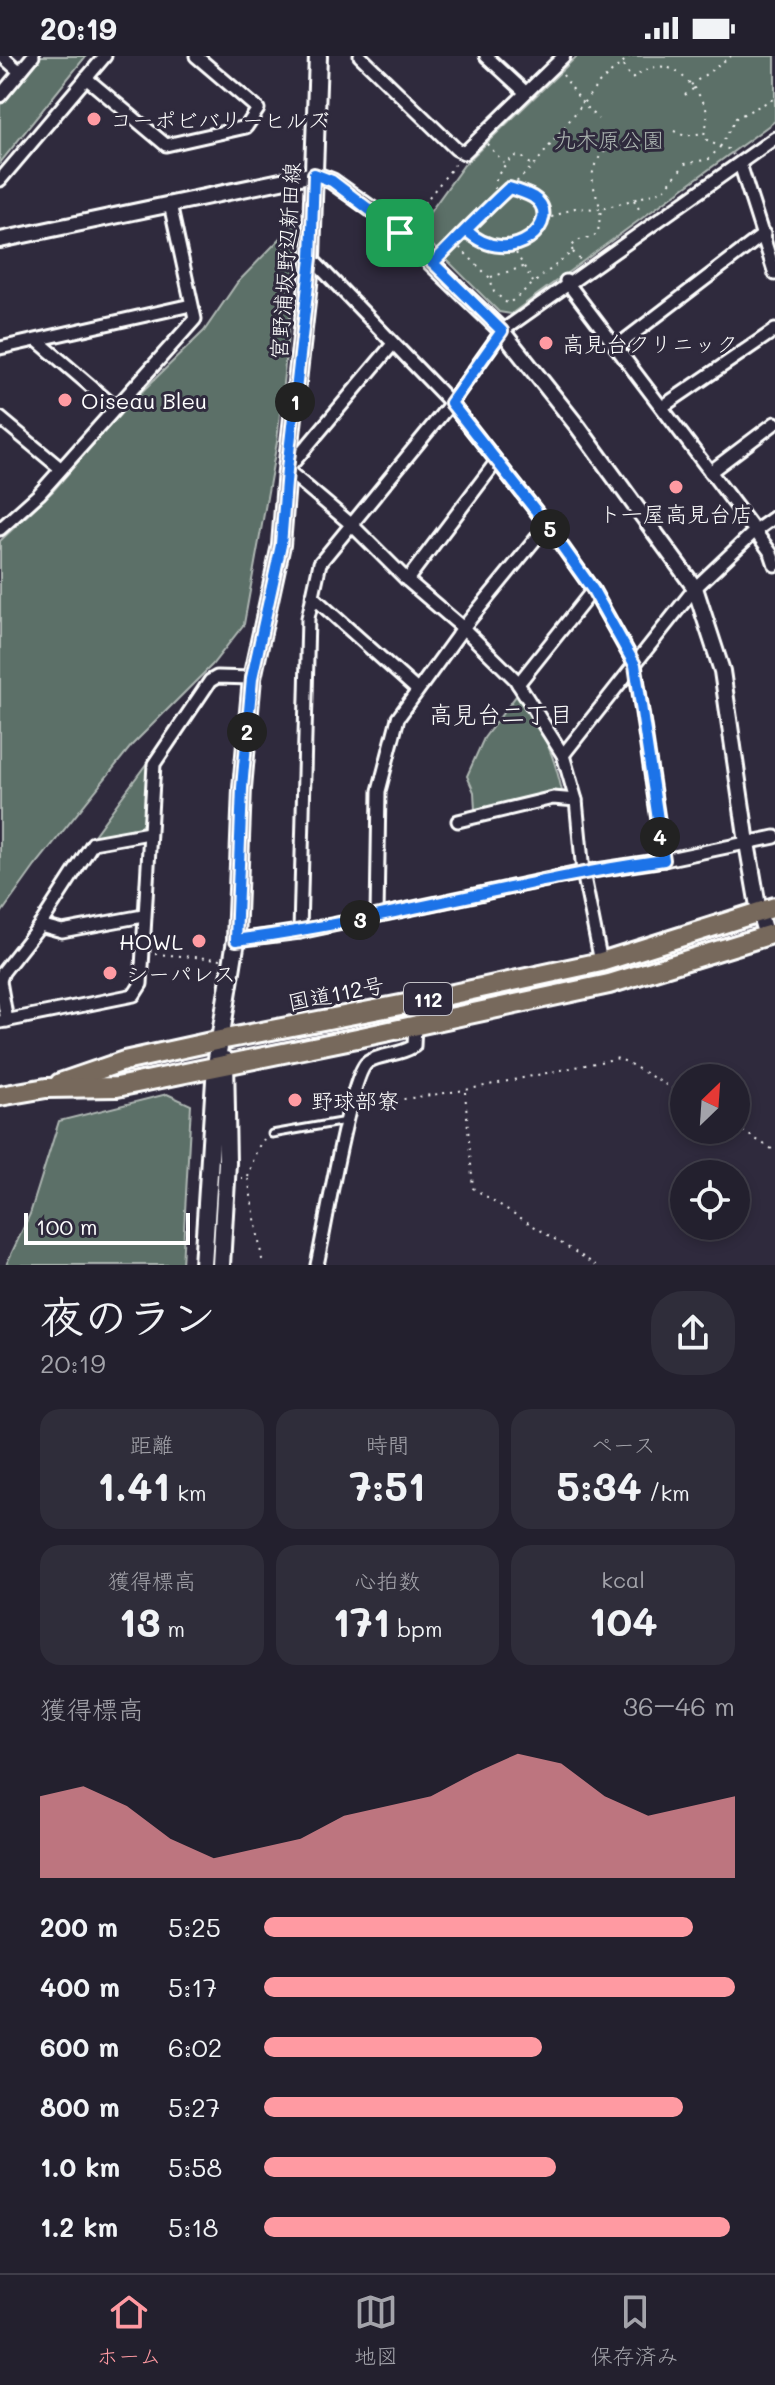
<!DOCTYPE html>
<html lang="ja">
<meta charset="utf-8">
<style>
:root{--surface:#23202e;--page:#2f2d3a;--text:#f1f3f6;--muted:#a3a3aa;--line:#403e4a;--accent:#ff9aa2}
body{margin:0;font-family:Mali,"Klee One",sans-serif;background:var(--page);color:var(--text);height:100vh;display:flex;flex-direction:column;font-size:30px;white-space:nowrap}
*{box-sizing:border-box;margin:0}
p{font-size:26px;color:var(--muted)}
.icon{flex:none;width:44px;height:44px;fill:none;stroke:currentColor;stroke-width:2;stroke-linecap:round;stroke-linejoin:round}
.map{position:relative;height:1209px;overflow:hidden}
.sheet{display:flex;flex-direction:column;background:var(--surface);flex:1}
.sheet>*{flex:none}
.needle{width:52px;rotate:25deg}
.controls{position:absolute;left:670px;top:1008px;display:grid;gap:16px}
.controls a{display:grid;place-items:center;width:80px;height:80px;border-radius:50%;background:var(--surface);box-shadow:0 4px 12px #0003,0 0 0 2px var(--line);font-size:40px}
.scale{position:absolute;left:24px;bottom:20px;width:166px;box-sizing:border-box;padding-left:8px;border:4px solid #fff;border-top:0;font-size:22px;line-height:28px;white-space:nowrap;color:#fff;-webkit-text-stroke:6px #2f2a3d;paint-order:stroke}
.pin{position:absolute;display:grid;place-items:center;width:68px;height:68px;color:#fff;margin:-34px;border-radius:16px;box-shadow:0 4px 12px #0006}
.km{position:absolute;width:40px;height:40px;margin:-20px;border-radius:50%;background:#222;color:#fff;font-size:22px;line-height:40px;text-align:center}
.round{display:grid;place-items:center;flex:none;width:84px;height:84px;border-radius:32px;background:var(--page)}
.overview{display:flex;align-items:center;justify-content:space-between;height:136px;padding:0 40px}
h1{font-size:44px;font-weight:700;line-height:60px}
.figures{display:grid;grid-template-columns:repeat(3,1fr);gap:12px;height:136px;padding:8px 40px}
.figures div{display:grid;align-content:center;border-radius:20px;background:var(--page);text-align:center}
.figures b{font-size:40px;font-weight:700}
.figures small{font-size:22px;font-weight:400}
.figures p{font-size:22px}
.chart{height:224px;padding:16px 40px}
.chart p{display:flex;justify-content:space-between}
.chart svg{width:100%;height:144px;margin-top:8px;fill:var(--accent);opacity:.7}
ul{padding:0 40px;list-style:none;font-size:26px}
li{display:grid;grid-template-columns:128px 96px 1fr;align-items:center;height:60px}
li i{height:20px;border-radius:10px;background:var(--accent)}
.status{display:flex;justify-content:space-between;align-items:center;height:56px;padding:0 40px;background:var(--surface);direction:ltr}
.status svg{height:22px;fill:currentColor}
.menu{display:flex;justify-content:space-around;align-items:center;height:112px;border-top:2px solid var(--line);background:var(--surface);font-size:22px;color:var(--muted)}
.menu a{display:grid;justify-items:center;gap:4px}
.menu .current{color:var(--accent)}
.map>svg:first-child{display:block}
</style>
<div class="status"><b>20:19</b><svg viewBox="0 0 49 12"><path d="M0 12V9h3v3zM5 12V6h3v6zM10 12V3h3v9zM15 12V0h3v12zM26 1h20v11H26zM47 4h2v5h-2z"/></svg></div>
<div class="map">
<svg width="775" height="1209" viewBox="0 0 775 1209">
<rect width="100%" height="100%" fill="#2f2a3d"/>
<filter id="ink" filterUnits="userSpaceOnUse"><feTurbulence type="fractalNoise" baseFrequency=".0125" numOctaves="2"/><feDisplacementMap in="SourceGraphic" scale="16" xChannelSelector="R" yChannelSelector="G"/><feConvolveMatrix kernelMatrix="1 2 1 2 8 2 1 2 1" color-interpolation-filters="sRGB"/></filter>
<g filter="url(#ink)">
<g fill="#5c6f67" stroke="#aeb7b3" stroke-width="2">
<path d="M40 0H86L0 107V47Z"/>
<path d="M577 0H775V65L511 258 499 256 419 176 420 170 464 109Z"/>
<path d="M300 162 277 386 244 568 212 609 132 689 35 810 0 859V485L53 435 122 355 204 275 237 227Z"/>
<path d="M516 640C543 677 552 690 562 735L475 754 474 736 467 720 484 682Z"/>
<path d="M149 704 146 763 140 771 92 782Z"/>
<path d="M167 1038 191 1049 182 1209H6L30 1158 59 1065Z"/>
</g>
<g fill="none" stroke-linecap="round" stroke-linejoin="round">
<defs>
<path id="service" d="M272 1078 346 1065"/>
<g id="minor">
<path d="M2 0 20 16"/>
<path d="M360 0 456 93 464 97 564 0"/>
<path d="M486 0 525 36"/>
<path d="M86 22 166 89 246 71 258 53 196 0"/>
<path d="M0 40 33 0"/>
<path d="M740 108 775 218"/>
<path d="M0 124 105 0"/>
<path d="M311 202 451 347 547 469 593 534 635 609 664 804"/>
<path d="M566 225 755 475 771 497 775 509"/>
<path d="M38 285 115 351"/>
<path d="M393 288 287 414 352 469 407 524 463 572 515 623 563 699 576 744 583 816 601 906"/>
<path d="M616 291 764 178"/>
<path d="M0 292 191 249"/>
<path d="M662 351 775 274"/>
<path d="M0 362 60 412"/>
<path d="M710 416 775 367"/>
<path d="M0 473 39 438 195 263 170 148"/>
<path d="M407 524 496 406"/>
<path d="M312 540 417 634"/>
<path d="M518 628 593 534"/>
<path d="M563 699 695 532 755 475 775 461"/>
<path d="M458 765 553 742 576 744"/>
<path d="M377 860 379 735 398 662 463 572 547 469"/>
<path d="M40 869 62 875 143 860"/>
<path d="M300 876 308 562 320 507 451 347 502 275 775 82"/>
<path d="M236 884 300 876 583 816 664 804 775 781"/>
<path d="M0 924 3 916 40 869 93 787 149 777"/>
<path d="M0 925 7 965"/>
<path d="M0 966 134 939 141 928 154 708 210 625 217 621 252 622"/>
<path d="M317 1209C324 1179 350 1017 368 1006 380 998 398 1000 414 990L415 970"/>
</g>
<path id="tertiary" d="M0 184 314 118 332 125 384 162 502 275 578 371 695 532 722 615 747 787 759 856 766 880"/>
<g id="secondary">
<path d="M203 1209 216 1009 236 884 242 732 252 622 281 489 287 414 311 202 318 0"/>
<path d="M221 1209 227 1107 225 1004"/>
</g>
<g id="trunk">
<path d="M60 1027 124 1005 220 984 416 946 601 906 775 851"/>
<path d="M0 1040 46 1032 117 1031 357 982 609 928 775 877"/>
</g>
</defs>
<use href="#service" stroke="#fff" stroke-width="11"/>
<use href="#minor" stroke="#fff" stroke-width="17"/>
<use href="#tertiary" stroke="#fff" stroke-width="20"/>
<use href="#secondary" stroke="#fff" stroke-width="22"/>
<use href="#trunk" stroke="#fff" stroke-width="24"/>
<g stroke="#fff" stroke-width="2" stroke-dasharray="2 6" stroke-linecap="butt">
<path d="M623 10 632 23C659 1 677 10 697 36 702 44 707 50 707 60 708 66 705 73 704 79L707 84 720 91 736 62 775 42"/>
<path d="M563 19 583 48 598 63"/>
<path d="M691 29 731 0"/>
<path d="M685 39 693 33"/>
<path d="M674 75 685 80 703 77"/>
<path d="M487 88 504 107"/>
<path d="M634 144 639 153"/>
<path d="M502 147C486 130 500 113 514 100L523 102 532 109"/>
<path d="M544 164 575 152 601 153C590 123 586 110 613 88"/>
<path d="M409 166 457 106"/>
<path d="M467 175C512 217 567 162 533 141 526 137 516 134 509 132"/>
<path d="M454 186 490 222 494 236 508 248 573 195 570 191 581 183 592 182 598 176 601 153 663 135 685 108 709 103 720 91 728 93 733 99"/>
<path d="M512 190 533 226"/>
<path d="M573 196 582 206"/>
<path d="M442 198 536 107 599 27 630 0"/>
<path d="M491 221 523 211"/>
<path d="M155 898 221 903"/>
<path d="M465 1036 473 1132 596 1209"/>
<path d="M364 1049 465 1034 619 1002 684 1039"/>
<path d="M736 1071 775 1095"/>
<path d="M248 1121 257 1093 264 1083"/>
<path d="M241 1122H248L263 1209"/>
</g>
<use href="#service" stroke="#2f2a3d" stroke-width="5"/>
<use href="#minor" stroke="#2f2a3d" stroke-width="11"/>
<use href="#tertiary" stroke="#2f2a3d" stroke-width="14"/>
<use href="#secondary" stroke="#2f2a3d" stroke-width="16"/>
<use href="#trunk" stroke="#77695c" stroke-width="18"/>
</g>
</g>
<g fill="none" stroke-linecap="round" stroke-linejoin="round" filter="url(#ink)">
<defs>
<path id="route" d="M400 177 332 125 314 118 311 202 287 414 281 489 252 622 242 732 236 884C380 865 520 824 664 804L635 609 593 534 547 469 451 347 502 275 433 207C458 182 483 156 509 132 516 134 526 137 533 141 567 163 511 217 466 174L433 207 400 177"/>
</defs>
<use href="#route" stroke="#fff" stroke-width="16"/>
<use href="#route" stroke="#1a73e8" stroke-width="10"/>
</g>
<g fill="#ff9aa2" stroke="#2f2a3d" stroke-width="3">
<circle cx="94" cy="63" r="8"/>
<circle cx="546" cy="287" r="8"/>
<circle cx="65" cy="344" r="8"/>
<circle cx="676" cy="431" r="8"/>
<circle cx="199" cy="885" r="8"/>
<circle cx="110" cy="917" r="8"/>
<circle cx="295" cy="1044" r="8"/>
</g>
<g text-anchor="middle" dominant-baseline="central" stroke-width="6" stroke-linejoin="round" paint-order="stroke">
<rect fill="#2f2a3d" stroke="#c1bfc5" stroke-width="2" x="404" y="927" width="48" height="32" rx="6"/>
<g font-size="20" font-weight="bold" fill="#fff">
<text x="428" y="943">112</text>
</g>
<g font-size="22" fill="#fff" stroke="#2f2a3d" text-anchor="start">
<text x="110" y="63">コーポビバリーヒルズ</text>
<text x="562" y="287">高見台クリニック</text>
<text x="81" y="344">Oiseau Bleu</text>
<text x="676" y="457" text-anchor="middle">ト一屋高見台店</text>
<text x="183" y="885" text-anchor="end">HOWL</text>
<text x="126" y="917">シーパレス</text>
<text x="311" y="1044">野球部寮</text>
</g>
<g font-size="22" fill="#aeb7b3" stroke="#2f2a3d">
<text x="609" y="83">九木原公園</text>
</g>
<g font-size="22" fill="#fff" stroke="#2f2a3d">
<text transform="translate(285 205) rotate(-86)">宮野浦坂野辺新田線</text>
<text transform="translate(336 937) rotate(-11)">国道112号</text>
</g>
<g font-size="24" fill="#fff" stroke="#2f2a3d">
<text x="501" y="657">高見台二丁目</text>
</g>
</g>
</svg>
<div class="controls">
<a><svg class="needle" viewBox="-14 -14 28 28"><path d="M0-13l5 13h-10z" fill="#e53935"/><path d="M0 13l5-13h-10z" fill="#a3a3aa"/></svg></a>
<a><svg class="icon" aria-label="locate" viewBox="0 0 24 24"><circle cx="12" cy="12" r="6"/><path d="M12 2v4M12 18v4M2 12h4M18 12h4"/></svg></a>
</div>
<div class="scale">100 m</div>
<div class="pin" style="left:400px;top:177px;background:#1e9e55"><svg class="icon" aria-label="arrive" viewBox="0 0 24 24"><path d="M6 21V4h12l-3 4 3 4H6"/></svg></div>
<b class="km" style="left:295px;top:346px">1</b>
<b class="km" style="left:247px;top:676px">2</b>
<b class="km" style="left:360px;top:864px">3</b>
<b class="km" style="left:660px;top:781px">4</b>
<b class="km" style="left:550px;top:473px">5</b>
</div>
<section class="sheet">
<div class="overview"><div><h1>夜のラン</h1><p>20:19</p></div><a class="round"><svg class="icon" aria-label="share" viewBox="0 0 24 24"><path d="M12 15V3M7 8l5-5 5 5M5 13v7h14v-7"/></svg></a></div>
<div class="figures">
<div><p>距離</p><b>1.41<small> km</small></b></div>
<div><p>時間</p><b>7:51</b></div>
<div><p>ペース</p><b>5:34<small> /km</small></b></div>
</div>
<div class="figures">
<div><p>獲得標高</p><b>13<small> m</small></b></div>
<div><p>心拍数</p><b>171<small> bpm</small></b></div>
<div><p>kcal</p><b>104</b></div>
</div>
<div class="chart"><p><span>獲得標高</span>36–46 m</p>
<svg viewBox="0 0 160 44" preserveAspectRatio="none"><path d="M0 44V19L10 16L20 22L30 32L40 38L50 35L60 32L70 25L80 22L90 19L100 12L110 6L120 9L130 19L140 25L150 22L160 19V44z"/></svg>
</div>
<ul>
<li><b>200 m</b>5:25<i style="width:91%"></i></li>
<li><b>400 m</b>5:17<i style="width:100%"></i></li>
<li><b>600 m</b>6:02<i style="width:59%"></i></li>
<li><b>800 m</b>5:27<i style="width:89%"></i></li>
<li><b>1.0 km</b>5:58<i style="width:62%"></i></li>
<li><b>1.2 km</b>5:18<i style="width:99%"></i></li>
</ul>
</section>
<nav class="menu">
<a class="current"><svg class="icon" aria-label="home" viewBox="0 0 24 24"><path d="M3 11l9-7 9 7M6 9v11h12V9"/></svg>ホーム</a>
<a><svg class="icon" aria-label="map" viewBox="0 0 24 24"><path d="M3 6l6-2 6 2 6-2v14l-6 2-6-2-6 2zM9 4v14M15 6v14"/></svg>地図</a>
<a><svg class="icon" aria-label="saved" viewBox="0 0 24 24"><path d="M7 4h10v16l-5-4-5 4z"/></svg>保存済み</a>
</nav>
